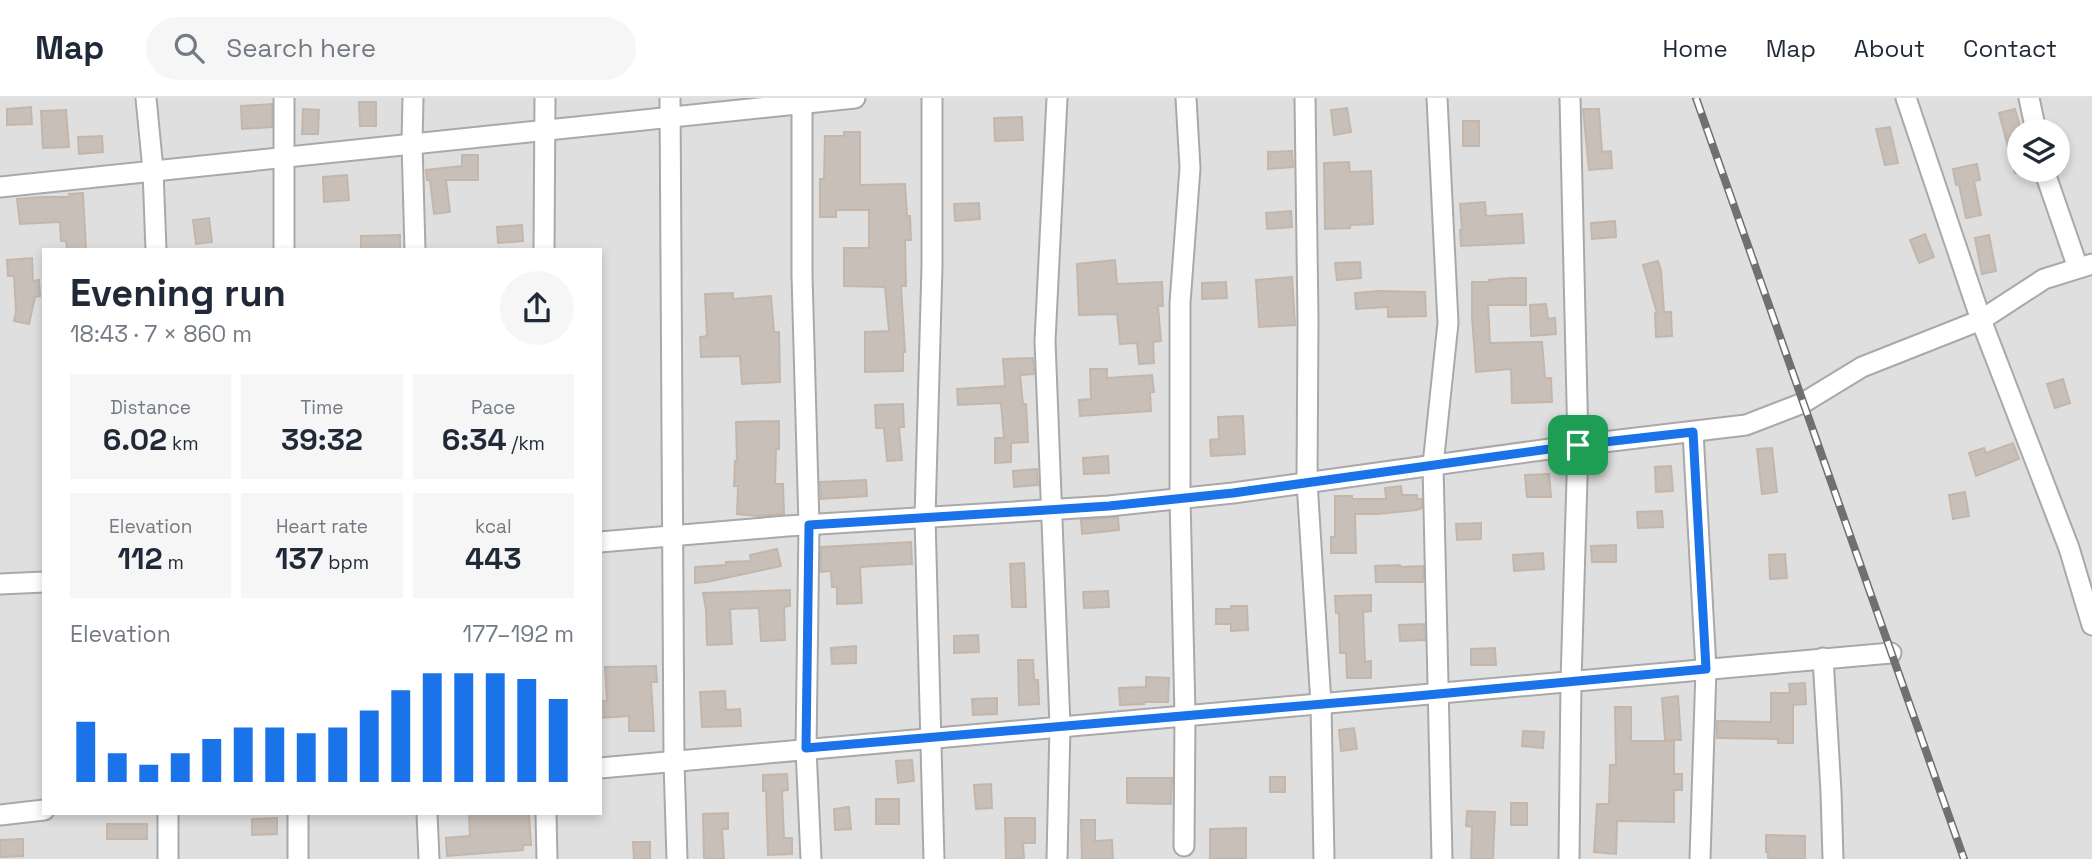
<!DOCTYPE html>
<meta charset="utf-8">
<style>
:root{--surface:#fff;--page:#f6f6f7;--text:#1f2937;--muted:#747a83;--line:#e0e1e3;--accent:#1a73e8}
body{margin:0;font-family:"Space Grotesk",sans-serif;background:var(--page);color:var(--text);height:100vh;display:flex;flex-direction:column;font-size:26px;white-space:nowrap}
*{box-sizing:border-box;margin:0}
p{font-size:23px;color:var(--muted)}
.icon{flex:none;width:38px;height:38px;fill:none;stroke:currentColor;stroke-width:2;stroke-linecap:round;stroke-linejoin:round}
.map{position:relative;flex:1;overflow:hidden}
.drawer{position:absolute;left:42px;top:150px;width:560px;height:567px;display:flex;flex-direction:column;background:var(--surface);border-radius:0px;box-shadow:0 4px 10px #0003}
.drawer>*{flex:none}
.tools{position:absolute;left:2007px;top:21px;display:grid;gap:14px}
.tools a{display:grid;place-items:center;width:63px;height:63px;border-radius:50%;background:var(--surface);box-shadow:0 4px 10px #0003;font-size:35px}
.pin{position:absolute;display:grid;place-items:center;width:60px;height:60px;color:#fff;margin:-30px;border-radius:14px;box-shadow:0 4px 10px #0006}
.round{display:grid;place-items:center;flex:none;width:74px;height:74px;border-radius:37px;background:var(--page)}
.head{display:flex;align-items:center;justify-content:space-between;height:119px;padding:0 28px}
h1{font-size:38px;font-weight:800;line-height:52px}
.metrics{display:grid;grid-template-columns:repeat(3,1fr);gap:10px;height:119px;padding:7px 28px}
.metrics div{display:grid;align-content:center;border-radius:0px;background:var(--page);text-align:center}
.metrics b{font-size:30px;font-weight:800}
.metrics small{font-size:19px;font-weight:400}
.metrics p{font-size:19px}
.chart{height:196px;padding:14px 28px}
.chart p{display:flex;justify-content:space-between}
.chart svg{width:100%;height:126px;margin-top:7px;stroke:var(--accent);stroke-width:6}
header{display:flex;align-items:center;gap:42px;box-sizing:border-box;height:98px;padding:0 35px;background:var(--surface);border-bottom:2px solid var(--line)}
header strong{font-size:33px}
nav{display:flex;gap:38px;margin-inline-start:auto;font-size:24px}
.search{width:490px;height:63px;background:var(--page);display:flex;align-items:center;gap:18px;box-sizing:border-box;padding:0 24px;border-radius:38px;color:var(--muted);font-size:26px}
.map>svg:first-child{display:block}
</style>
<header>
<strong>Map</strong>
<div class="search"><svg class="icon" aria-label="search" viewBox="0 0 24 24"><circle cx="10" cy="10" r="6"/><path d="M15 15l6 6"/></svg>Search here</div>
<nav><a>Home</a><a>Map</a><a>About</a><a>Contact</a></nav>
</header>
<div class="map">
<svg width="2092" height="761" viewBox="0 0 2092 761">
<rect width="100%" height="100%" fill="#f2efe9"/>
<path fill="#e0dfdf" fill-rule="evenodd" d="M0 0H2092V761H0ZM2020 33H2058V72H2020ZM44 152H600V716H44Z"/>
<g fill="#c7bfb8" stroke="#c4b6ab" stroke-width="2">
<path d="M359 4H376V28H360Z"/>
<path d="M272 6V29L242 31 241 8Z"/>
<path d="M31 9 32 26 7 27V11Z"/>
<path d="M1347 10 1351 34 1334 37 1331 12Z"/>
<path d="M303 11 319 12 318 36H302Z"/>
<path d="M1583 11H1599L1602 54 1611 53 1612 70 1589 72Z"/>
<path d="M2015 11 2020 28V74L2015 75 1999 15Z"/>
<path d="M66 12 69 49 43 50 41 13Z"/>
<path d="M1022 19 1023 42 995 43 994 20Z"/>
<rect x="1463" y="23" width="16" height="25"/>
<path d="M1890 29 1898 65 1885 67 1876 31Z"/>
<path d="M844 34H860V87L905 86 907 118H910L911 142H905L906 188H901L905 254H903V273L865 274V234L889 233 885 189 844 188V150H869V112H836V119H820V81H824L825 38H844Z"/>
<path d="M102 38 103 54 79 56 78 39Z"/>
<path d="M1292 53 1293 69 1268 71V54Z"/>
<path d="M462 57H478V82H446L450 114 434 116 430 82H427L426 72 462 68Z"/>
<path d="M1349 64 1350 74 1371 73 1373 126 1350 127V130L1325 131 1324 65Z"/>
<path d="M1977 66 1980 82 1974 83 1981 117 1966 120 1959 86 1956 87 1953 71Z"/>
<path d="M347 77 349 102 324 104 323 79Z"/>
<path d="M83 95 86 152H67L66 143H61L60 124 20 126 17 101 41 99H70L69 96Z"/>
<path d="M1485 104 1486 118 1522 116 1524 145 1461 148 1460 132H1462L1460 106Z"/>
<path d="M979 105 980 121 955 123 954 106Z"/>
<path d="M1291 113 1292 129 1267 131 1266 115Z"/>
<path d="M209 120 212 144 196 146 193 122Z"/>
<path d="M1615 123 1616 139 1592 141 1591 125Z"/>
<path d="M522 127 523 143 498 145 497 129Z"/>
<path d="M1925 136 1934 159 1919 165 1910 142Z"/>
<path d="M400 137V152H361V138Z"/>
<path d="M1989 137 1996 173 1982 176 1975 140Z"/>
<path d="M32 160 33 183 39 182 40 198 35 199 29 226 14 223 16 214 14 178H8L7 162Z"/>
<path d="M1115 162 1117 186 1162 184 1163 208H1158L1161 243 1153 244 1154 265 1139 266 1137 245 1120 246 1117 216 1079 217 1077 166Z"/>
<path d="M1658 163 1661 172 1664 214H1671L1672 238 1656 239 1655 215H1657L1643 167Z"/>
<path d="M1360 164 1361 180 1337 182 1335 165Z"/>
<path d="M1292 179 1295 227 1259 229 1256 182Z"/>
<path d="M1510 180H1526V207H1488L1490 245 1542 244 1545 280H1551L1552 304 1512 305 1511 271 1476 274 1472 219V184H1489V182Z"/>
<path d="M1226 184 1227 200 1202 201V185Z"/>
<path d="M1380 193 1425 194 1426 218 1388 219V209L1356 211 1355 195Z"/>
<path d="M733 195V201L771 198 774 234H779L780 284 742 286 740 258 701 259 700 239 707 238 705 196Z"/>
<path d="M1546 206 1548 221 1555 220 1556 236 1531 238 1530 207Z"/>
<path d="M1033 260 1034 276 1020 277 1023 306H1026L1028 344 1011 345V364L995 365V340H1004L1001 305 958 307 957 291 1005 288 1003 261Z"/>
<path d="M1090 271H1107V280L1152 277 1154 294H1150L1151 313 1080 318 1079 302 1091 301Z"/>
<path d="M2063 281 2070 305 2055 310 2047 286Z"/>
<path d="M903 306 904 329H899L902 362 887 363 884 330H876L875 307Z"/>
<path d="M1243 318 1245 356 1211 358 1210 342 1219 341 1218 319Z"/>
<path d="M779 323V351H776L775 386H783L784 416 757 418 737 416 738 388H734L735 363H737L736 324Z"/>
<path d="M2013 345 2019 361 1976 378 1969 355 1984 350 1986 355Z"/>
<path d="M1772 350 1777 394 1762 396 1757 351Z"/>
<path d="M1108 358 1109 375 1084 376 1083 360Z"/>
<path d="M1671 368 1673 393 1656 394 1655 369Z"/>
<path d="M1037 371 1038 387 1014 389 1013 373Z"/>
<path d="M1549 376 1551 399H1527L1525 377Z"/>
<path d="M866 382 867 398 821 401 820 384Z"/>
<path d="M1401 388 1402 397H1417V401H1422V410L1417 412 1378 416H1355L1356 455H1331V439H1335V398H1352V401H1386L1385 390Z"/>
<path d="M1965 394 1969 418 1953 421 1949 397Z"/>
<path d="M1662 413 1663 429 1638 430 1637 414Z"/>
<path d="M1118 419 1119 432 1082 436 1081 422Z"/>
<path d="M1481 425V441L1457 442 1456 426Z"/>
<path d="M911 444 912 466 860 469 862 505 837 506V489H832L831 473 821 474V449Z"/>
<path d="M1616 447V464H1592L1591 448Z"/>
<path d="M777 451 781 468 707 484 695 485V469L726 467V464L751 463 750 457Z"/>
<path d="M1543 455 1544 471 1514 473 1513 457Z"/>
<path d="M1785 456 1787 480 1770 481 1769 457Z"/>
<path d="M1024 465 1026 509H1012L1010 466Z"/>
<path d="M1400 467V469L1423 468V484H1376L1375 468Z"/>
<path d="M790 492V508L784 509 785 542 761 543 759 510 730 511 732 546 707 547 706 512 703 495Z"/>
<path d="M1108 493 1109 509 1084 510 1083 494Z"/>
<path d="M1371 497V513L1363 514 1365 564 1371 563V580H1347L1346 555H1340L1339 515H1336L1335 498Z"/>
<path d="M1231 508H1247L1248 532 1231 533V526H1216V511H1231Z"/>
<path d="M1424 526 1425 542 1400 543 1399 527Z"/>
<path d="M978 537 979 554 954 555V538Z"/>
<path d="M856 548V565L832 566 831 550Z"/>
<path d="M1495 550 1496 567H1471V551Z"/>
<path d="M1018 562H1033L1034 582H1038L1039 606 1019 607Z"/>
<path d="M656 568 657 584H651L654 633H629V618L600 620V603H607L605 569Z"/>
<path d="M1146 579 1169 580 1168 604H1144V606L1120 607 1119 590 1146 589Z"/>
<path d="M1805 585 1806 606 1793 607V645H1778V641L1717 640V623L1771 624V595H1790L1789 586Z"/>
<path d="M725 593 726 612 740 611 741 628 702 629 700 594Z"/>
<path d="M1678 598 1681 642H1665L1662 600Z"/>
<path d="M997 600V616L973 617 972 601Z"/>
<path d="M1615 609H1631V643H1674V676H1682V692H1674V724L1617 723 1616 756 1594 754 1597 706H1609L1610 667H1616Z"/>
<path d="M1354 630 1357 651 1341 653 1339 632Z"/>
<path d="M1523 633 1544 634 1543 650 1522 648Z"/>
<path d="M912 662 914 683 898 685 896 663Z"/>
<path d="M787 676 788 692 782 693 784 740H792V756L768 757 766 693H763V677Z"/>
<rect x="1270" y="679" width="15" height="15"/>
<path d="M1127 680H1172L1171 706 1127 705Z"/>
<path d="M991 686 992 710 976 711 974 687Z"/>
<rect x="876" y="701" width="23" height="25"/>
<rect x="1511" y="705" width="16" height="22"/>
<path d="M849 709 851 731 835 732 834 711Z"/>
<path d="M1467 713 1495 714 1493 761H1471L1472 729 1466 728Z"/>
<path d="M728 715V731H722L724 761H704L703 716Z"/>
<path d="M469 716H529L531 747H523V752L447 758 446 740 470 738Z"/>
<path d="M277 720V736L252 737V721Z"/>
<path d="M1005 720H1035V745H1023L1024 761H1006Z"/>
<path d="M1081 722H1095V743L1112 742 1113 761H1082Z"/>
<rect x="107" y="726" width="40" height="15"/>
<path d="M1246 730V760L1210 761V731Z"/>
<path d="M1766 737 1805 738V761H1768V754H1766Z"/>
<path d="M23 741V758L0 759V742Z"/>
<path d="M633 744H650V761H634Z"/>
</g>
<g fill="none" stroke-linecap="round" stroke-linejoin="round">
<defs>
<g id="minor">
<path d="M146 0 153 72 156 152"/>
<path d="M284 0V152"/>
<path d="M413 0 412 45 415 152"/>
<path d="M670 0 674 664 677 761"/>
<path d="M802 0V177L809 427 806 651 811 761"/>
<path d="M932 0V168L925 419 934 761"/>
<path d="M1305 0 1308 222 1307 384 1321 606 1324 761"/>
<path d="M1437 0 1448 225 1433 367 1442 761"/>
<path d="M1906 0 1981 222 2069 450 2092 527"/>
<path d="M2029 0 2036 33"/>
<path d="M2044 72 2078 170"/>
<path d="M0 89 855 0"/>
<path d="M544 152 545 0"/>
<path d="M1693 334 1706 571 1700 761"/>
<path d="M600 444 787 428 1109 408 1233 395 1578 347 1746 327 1803 305 1862 269 1981 222 2044 181 2092 166"/>
<path d="M0 486 44 484"/>
<path d="M1823 560 1831 694 1833 761"/>
<path d="M600 670 1891 555"/>
<path d="M298 716V761"/>
<path d="M427 716 429 761"/>
<path d="M546 716 547 761"/>
<path d="M0 717 44 712"/>
<path d="M1184 748 1185 617 1180 400V205L1190 70 1186 0"/>
<path d="M168 761V716"/>
<path d="M1057 761 1060 628 1045 243 1057 0"/>
<path d="M1569 761 1571 584 1578 347 1570 0"/>
</g>
</defs>
<use href="#minor" stroke="#a9a9a9" stroke-width="23"/>
<use href="#minor" stroke="#fff" stroke-width="19"/>
<defs>
<path id="rail" d="M1696 0 1964 761"/>
</defs>
<use href="#rail" stroke="#707070" stroke-width="8"/>
<use href="#rail" stroke="#fff" stroke-width="5" stroke-dasharray="16" stroke-linecap="butt"/>
</g>
<g fill="none" stroke-linecap="round" stroke-linejoin="round">
<defs>
<path id="route" d="M1693 334 1706 571 1406 599 806 650 809 427 1109 408 1233 395 1578 347Z"/>
</defs>
<use href="#route" stroke="#fff" stroke-width="14"/>
<use href="#route" stroke="#1a73e8" stroke-width="9"/>
</g>
</svg>
<div class="tools">
<a><svg class="icon" aria-label="layers" viewBox="0 0 24 24"><path d="M12 4l9 5-9 5-9-5zM3 14l9 5 9-5"/></svg></a>
</div>
<div class="pin" style="left:1578px;top:347px;background:#1e9e55"><svg class="icon" aria-label="arrive" viewBox="0 0 24 24"><path d="M6 21V4h12l-3 4 3 4H6"/></svg></div>
<section class="drawer">
<div class="head"><div><h1>Evening run</h1><p>18:43 · 7 × 860 m</p></div><a class="round"><svg class="icon" aria-label="share" viewBox="0 0 24 24"><path d="M12 15V3M7 8l5-5 5 5M5 13v7h14v-7"/></svg></a></div>
<div class="metrics">
<div><p>Distance</p><b>6.02<small> km</small></b></div>
<div><p>Time</p><b>39:32</b></div>
<div><p>Pace</p><b>6:34<small> /km</small></b></div>
</div>
<div class="metrics">
<div><p>Elevation</p><b>112<small> m</small></b></div>
<div><p>Heart rate</p><b>137<small> bpm</small></b></div>
<div><p>kcal</p><b>443</b></div>
</div>
<div class="chart"><p><span>Elevation</span>177–192 m</p>
<svg viewBox="0 0 160 44" preserveAspectRatio="none"><path d="M5 44V23M15 44V34M25 44V38M35 44V34M45 44V29M55 44V25M65 44V25M75 44V27M85 44V25M95 44V19M105 44V12M115 44V6M125 44V6M135 44V6M145 44V8M155 44V15"/></svg>
</div>
</section>
</div>
